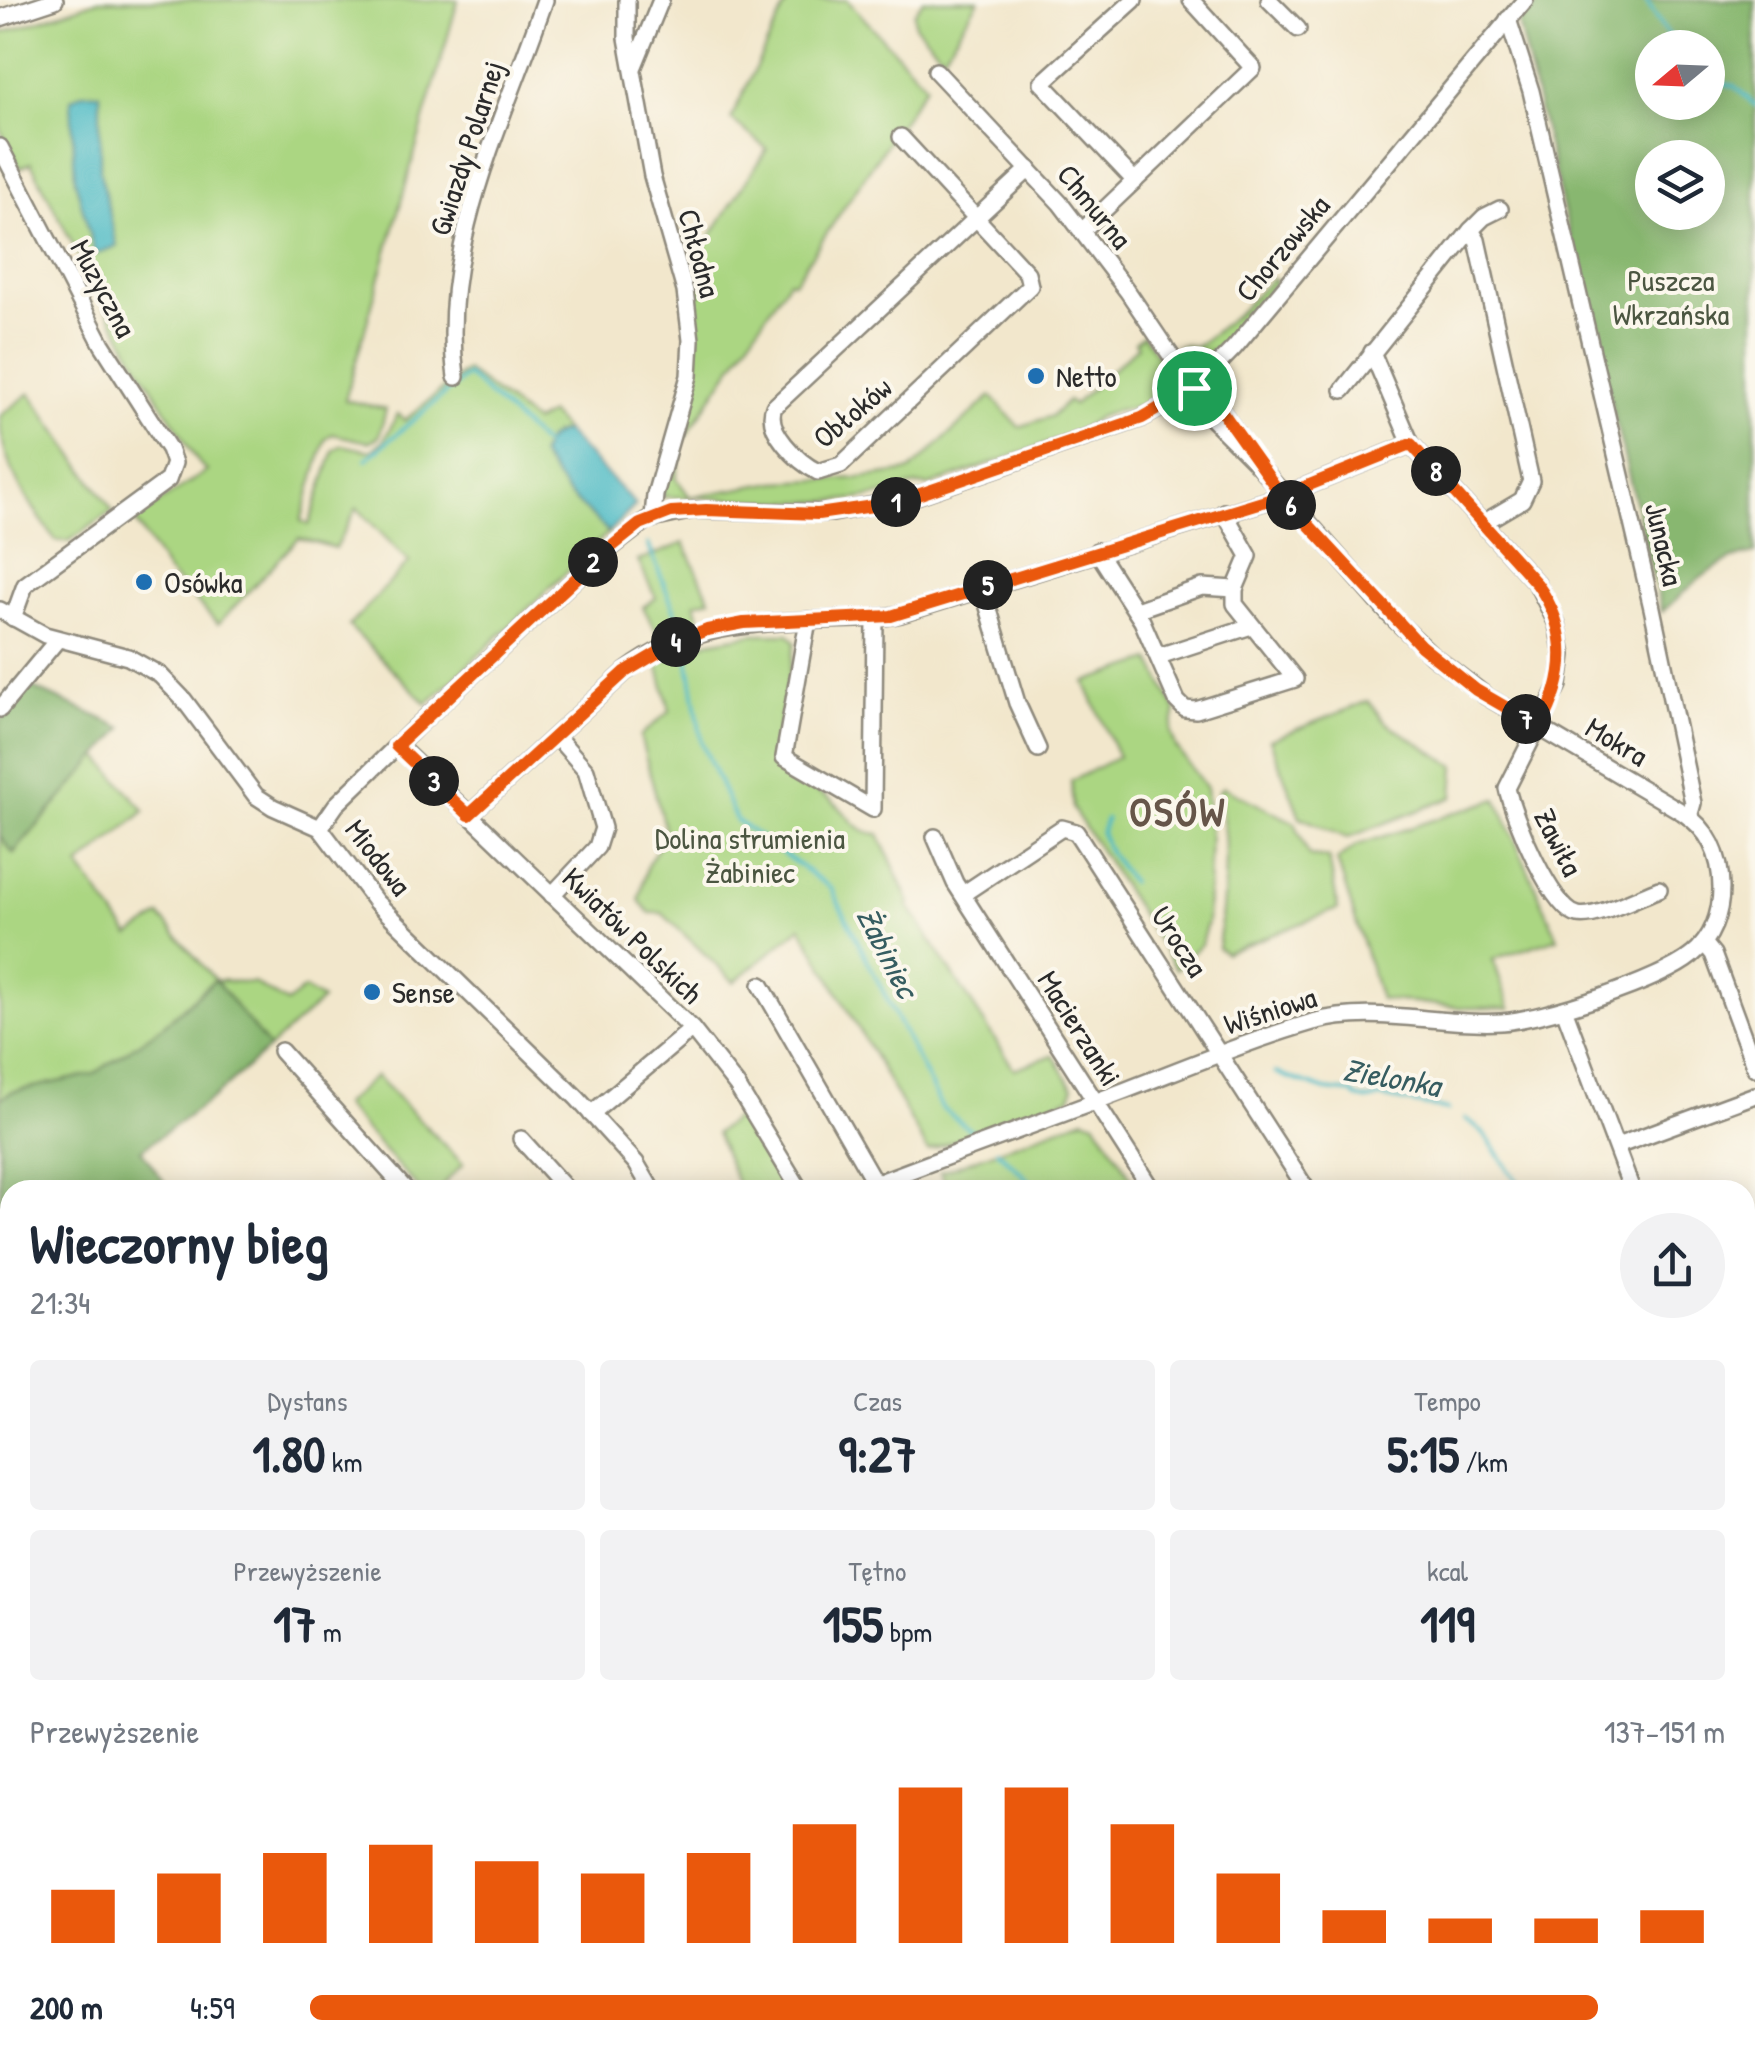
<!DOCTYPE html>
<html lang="pl">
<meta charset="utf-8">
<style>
:root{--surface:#fff;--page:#f2f2f3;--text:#1f2937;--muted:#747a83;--accent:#ea580c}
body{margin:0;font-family:"Patrick Hand",sans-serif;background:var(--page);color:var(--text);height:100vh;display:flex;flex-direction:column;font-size:38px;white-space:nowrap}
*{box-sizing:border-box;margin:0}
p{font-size:32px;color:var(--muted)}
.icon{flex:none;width:55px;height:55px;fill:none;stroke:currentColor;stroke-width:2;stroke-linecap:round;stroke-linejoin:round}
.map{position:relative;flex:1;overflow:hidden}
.drawer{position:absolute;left:0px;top:1180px;width:1755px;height:885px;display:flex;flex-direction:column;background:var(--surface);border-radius:30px 30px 0 0;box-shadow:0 5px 25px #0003}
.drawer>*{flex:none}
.needle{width:65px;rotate:251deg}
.fabs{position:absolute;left:1635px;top:30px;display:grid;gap:20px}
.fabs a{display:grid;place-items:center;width:90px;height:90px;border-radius:50%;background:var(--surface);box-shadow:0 5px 25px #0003;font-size:50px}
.pin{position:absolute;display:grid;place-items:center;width:85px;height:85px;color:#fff;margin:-42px;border:5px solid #fff;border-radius:50%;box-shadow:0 2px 10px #0007}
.km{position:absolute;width:50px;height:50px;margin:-25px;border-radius:50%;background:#222;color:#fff;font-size:28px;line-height:50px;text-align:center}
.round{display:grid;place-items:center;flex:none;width:105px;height:105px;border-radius:52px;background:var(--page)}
.head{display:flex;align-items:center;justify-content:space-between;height:170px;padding:0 30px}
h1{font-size:55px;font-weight:700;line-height:75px}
.stats{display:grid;grid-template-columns:repeat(3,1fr);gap:15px;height:170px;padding:10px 30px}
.stats div{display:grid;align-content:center;border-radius:10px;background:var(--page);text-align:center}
.stats b{font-size:50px;font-weight:700}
.stats small{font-size:28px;font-weight:400}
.stats p{font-size:28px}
.chart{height:280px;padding:20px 30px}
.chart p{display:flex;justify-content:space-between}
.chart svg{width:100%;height:180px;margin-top:10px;stroke:var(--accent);stroke-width:6}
ul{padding:0 30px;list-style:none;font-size:32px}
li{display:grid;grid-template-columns:160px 120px 1fr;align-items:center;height:75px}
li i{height:25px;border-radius:12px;background:var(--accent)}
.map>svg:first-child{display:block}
</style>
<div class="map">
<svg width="1755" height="2065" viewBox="0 0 1755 2065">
<rect width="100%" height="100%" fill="#fbf7ec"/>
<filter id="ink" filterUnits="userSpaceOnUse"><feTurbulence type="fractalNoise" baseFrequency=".01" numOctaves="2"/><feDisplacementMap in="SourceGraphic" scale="20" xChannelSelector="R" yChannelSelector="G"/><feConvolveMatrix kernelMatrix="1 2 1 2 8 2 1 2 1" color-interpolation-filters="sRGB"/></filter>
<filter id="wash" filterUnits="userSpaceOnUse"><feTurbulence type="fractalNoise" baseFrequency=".0048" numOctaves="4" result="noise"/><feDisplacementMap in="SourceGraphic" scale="40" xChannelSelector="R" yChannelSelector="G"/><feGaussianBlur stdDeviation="2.25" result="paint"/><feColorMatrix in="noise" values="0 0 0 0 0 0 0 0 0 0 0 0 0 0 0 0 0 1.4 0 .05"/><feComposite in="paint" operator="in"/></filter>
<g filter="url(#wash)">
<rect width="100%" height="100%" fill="#f2e7cc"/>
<g fill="#abd682" stroke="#6b8056" stroke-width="2.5">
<path d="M99 0H458L345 400 386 409 379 437 368 442 332 434 325 440 301 521 309 525 334 450 342 445 371 451 383 441 398 414 405 420 466 370 534 422 550 414 565 431 554 434 567 493 609 532 427 704 349 626 409 562 357 508 335 548 299 538 218 624 167 571 134 519 207 471C193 460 187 442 177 427 121 343 77 252 31 163L20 168 0 129V34Z"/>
<path d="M788 0H847L926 85 794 282 789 280 669 462 694 369 685 276 767 149 731 119Z"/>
<path d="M923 0H979L943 56 915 25 914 13Z"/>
<path d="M1272 278 1276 282 1202 367 1196 370 1189 368 1176 348 1182 345 1196 347 1238 313Z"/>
<path d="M1143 335 1175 382 1167 399 1149 406 1117 410 1098 417 1074 434 929 486C913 482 892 493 876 496 804 509 735 496 663 497V483L681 455 676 478 690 497 775 482 860 478 910 471 991 396 1019 427 1052 416 1068 401 1073 405 1138 346 1135 342Z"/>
<path d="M30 393 113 511 69 541H56C29 502 0 465 0 416Z"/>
<path d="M684 543 710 599 695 603 700 620 659 636 643 607 656 598 638 561Z"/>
<path d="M753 634H788L795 642 772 768C791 780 818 789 835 803 849 815 857 834 879 834L910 903 908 905 1014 1069 1053 1055 1073 1088 1071 1097 928 1151 801 927 734 982 662 913H650L639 900 647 866 666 834 640 736 670 711 658 663 708 642Z"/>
<path d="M1151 660 1176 711 1171 733 1176 747 1206 788 1210 831 1207 922 1201 944 1176 969 1073 809 1071 781 1118 757 1085 682Z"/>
<path d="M1368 701 1385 722 1455 766 1453 797 1347 838 1300 817 1270 740Z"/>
<path d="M98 756 145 811 79 866 130 936 160 916 215 980 254 983 287 1003 304 989 322 1000 269 1048 214 980 159 1029 94 1075 11 1092 0 1099V836L14 853Z"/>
<path d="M1223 787 1295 823 1309 856 1329 858 1338 909 1225 953 1218 948C1224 898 1230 841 1218 792Z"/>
<path d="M1497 799 1558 938 1493 959 1510 1008H1467L1380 999 1337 860 1357 845Z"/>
<path d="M376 1076 463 1164 438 1190H420L343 1105Z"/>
<path d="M741 1114 785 1190H740L716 1133Z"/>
<path d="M1084 1118 1096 1122 1139 1190H950L940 1172Z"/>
<path d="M10 1363V1499L0 1491V1367Z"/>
<path d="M0 1501 10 1509V1734L0 1722Z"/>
</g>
<g fill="#88b770" stroke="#5a714e" stroke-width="2.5" fill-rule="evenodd">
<path d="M1542 0H1755V553C1717 558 1690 587 1662 612L1518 23ZM1652 48H1708V102H1652ZM1652 158H1708V212H1652Z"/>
<path d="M31 687 123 728 13 853 0 836V721Z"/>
<path d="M215 980 269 1048 214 1097 141 1150 170 1190H10V1256L0 1244V1099L11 1092 94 1074 159 1029Z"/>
<path d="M1755 1240V2065H1112L1107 2055H1745V1244Z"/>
<path d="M0 1730 10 1742V2055H297L303 2065H0Z"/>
<path d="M340 2055H1087L1092 2065H337Z"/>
</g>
<g fill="#4bbac4" stroke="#3b7278" stroke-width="2.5">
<path d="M82 93H100V172L117 246 95 254 75 180 71 99Z"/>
<path d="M565 431 636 505 609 532 567 493 540 456C545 441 549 435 565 431Z"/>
</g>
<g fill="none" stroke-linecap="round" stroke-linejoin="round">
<g stroke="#4bbac4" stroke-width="4">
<path d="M1646 0 1668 35 1680 48"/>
<path d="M1708 79 1734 86 1755 105"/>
<path d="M367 459 467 375 544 445"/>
<path d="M648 544 682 629"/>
<path d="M686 645 702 743 736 820 831 888 942 1108 973 1132"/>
<path d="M1106 819 1101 833 1109 852 1131 882"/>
<path d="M1275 1073 1326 1090 1353 1093 1356 1097 1370 1100 1380 1097 1448 1110"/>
<path d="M1465 1119C1490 1130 1504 1170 1525 1190"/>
<path d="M997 1150 1039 1190"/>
<path d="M1745 1627 1755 1645"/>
<path d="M0 1901 10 1904"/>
<path d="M271 2055 277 2065"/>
<path d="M399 2055 401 2065"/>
<path d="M1030 2055 1033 2065"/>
<path d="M1536 2055 1554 2065"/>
</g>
</g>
</g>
<g filter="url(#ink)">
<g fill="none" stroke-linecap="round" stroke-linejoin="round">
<defs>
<g id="minor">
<path d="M627 0V38L652 176 685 291 691 340 689 376 655 495 653 517"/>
<path d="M1134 0 1042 83 1135 181"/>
<path d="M1269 0 1298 29"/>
<path d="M0 18 55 0"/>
<path d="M1508 19 1531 91 1652 608 1693 803 1689 817"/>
<path d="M634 66 661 0"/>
<path d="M936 71 1060 203 1128 292 1186 378 1195 388 1215 402 1239 437"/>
<path d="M901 137 1027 273 1030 286 841 465 818 472C798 462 764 430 774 407L1029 169"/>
<path d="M0 147 102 344 169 449 174 463 168 480 25 585 13 618"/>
<path d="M1471 230 1477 240 1531 481 1522 500 1483 523"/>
<path d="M1082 231 1253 68 1191 0"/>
<path d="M1372 352 1411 444 1537 584 1557 624 1563 655 1559 685 1507 788C1512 813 1552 911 1578 915 1596 919 1640 896 1659 889"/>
<path d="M456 377C438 246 504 120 545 0"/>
<path d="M1343 390 1471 230 1484 217 1500 209"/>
<path d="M1097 551 1142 621 1177 701 1185 709 1196 710 1295 679 1235 604V589L1249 556 1224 512"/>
<path d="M982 587 1017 703 1038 749"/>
<path d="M0 610 45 635 128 657 160 675 184 700 256 796 273 807 320 828 376 902 577 1098 636 1163 652 1190"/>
<path d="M1136 610 1202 587 1235 589"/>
<path d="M808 620 784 757 873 809 875 618"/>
<path d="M1159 656 1251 626"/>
<path d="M0 709 58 639"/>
<path d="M397 745 692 1029 737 1086 800 1190"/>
<path d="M469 815 625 672C684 626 752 622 823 620 849 619 875 620 901 614L1282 496 1411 444"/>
<path d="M320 828 336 805 415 728 600 556 647 520 694 510 833 513 910 498 1142 418 1195 388 1234 348 1525 0"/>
<path d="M935 837 955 883 1152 1190"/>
<path d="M963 894 1062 828 1076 832 1307 1190"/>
<path d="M552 895 597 847 603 828 586 770 556 736"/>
<path d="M1704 943 1713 954 1755 1068"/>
<path d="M761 985 879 1190"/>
<path d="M1564 1009 1632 1190"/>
<path d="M281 1051 406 1190"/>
<path d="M591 1114 692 1029"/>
<path d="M521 1139 567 1190"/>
<path d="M1617 1146 1755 1095"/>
<path d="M859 1190C946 1156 1034 1125 1121 1092 1184 1068 1248 1041 1313 1022 1375 1005 1438 1026 1501 1022 1541 1020 1661 981 1692 955 1712 939 1721 914 1721 888 1721 856 1709 829 1682 812L1486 696 1432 655 1389 614 1258 465 1212 419 1200 405 1195 388"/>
<path d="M1745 1234 1755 1230"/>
<path d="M0 1254 10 1267"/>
<path d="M0 1497 10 1505"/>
<path d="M1095 2055 1101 2065"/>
</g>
</defs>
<use href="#minor" stroke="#8e897c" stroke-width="20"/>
<use href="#minor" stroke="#fff" stroke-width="15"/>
</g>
</g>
<g fill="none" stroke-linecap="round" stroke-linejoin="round" filter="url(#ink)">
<defs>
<path id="route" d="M1194 388 1142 418 894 503 818 514 706 510 671 512 640 524 600 556 396 746 469 815 625 672 674 643 707 630 744 623 891 616 1282 496 1421 646 1476 690 1540 727C1567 679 1571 631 1537 584L1411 444 1282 496 1218 406 1194 388"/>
</defs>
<use href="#route" stroke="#fff" stroke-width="20"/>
<use href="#route" stroke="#ea580c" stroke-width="12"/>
</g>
<g fill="#1f6fb2" stroke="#fbf7ec" stroke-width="4">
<circle cx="1036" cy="376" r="10"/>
<circle cx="144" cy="582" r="10"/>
<circle cx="372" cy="992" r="10"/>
</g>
<g text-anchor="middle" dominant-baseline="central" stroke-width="8" stroke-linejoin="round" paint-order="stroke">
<g font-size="30" fill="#2b2b2b" stroke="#fbf7ec">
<text transform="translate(466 148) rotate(-72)">Gwiazdy Polarnej</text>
<text transform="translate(1095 206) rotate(51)">Chmurna</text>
<text transform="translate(1282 248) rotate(-50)">Chorzowska</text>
<text transform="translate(700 253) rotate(75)">Chłodna</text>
<text transform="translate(104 288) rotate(62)">Muzyczna</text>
<text transform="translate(852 412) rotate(-40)">Obłoków</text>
<text transform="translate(1665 544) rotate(77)">Junacka</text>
<text transform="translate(1617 741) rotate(31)">Mokra</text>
<text transform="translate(1559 842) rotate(63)">Zawiła</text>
<text transform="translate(379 857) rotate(52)">Miodowa</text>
<text transform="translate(633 935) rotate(44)">Kwiatów Polskich</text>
<text transform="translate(1180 941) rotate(57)">Urocza</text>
<text transform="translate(1270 1010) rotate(-18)">Wiśniowa</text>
<text transform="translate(1080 1028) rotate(58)">Macierzanki</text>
</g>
<g font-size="30" fill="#4b5641" stroke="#fbf7ec">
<text x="1671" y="280">Puszcza<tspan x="1671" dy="34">Wkrzańska</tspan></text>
<text x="750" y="838">Dolina strumienia<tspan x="750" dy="34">Żabiniec</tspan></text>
</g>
<g font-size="30" fill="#2b2b2b" stroke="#fbf7ec" text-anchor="start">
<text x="1056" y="376">Netto</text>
<text x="164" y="582">Osówka</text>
<text x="392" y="992">Sense</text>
</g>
<g font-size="32" font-style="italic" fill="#365d61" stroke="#fbf7ec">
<text transform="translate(888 952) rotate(63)">Żabiniec</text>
<text transform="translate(1392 1077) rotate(10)">Zielonka</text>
</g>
<g font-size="40" font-weight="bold" letter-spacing="2.5" fill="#665549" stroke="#fbf7ec">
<text x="1178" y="811">OSÓW</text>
</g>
</g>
</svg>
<div class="fabs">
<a><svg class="needle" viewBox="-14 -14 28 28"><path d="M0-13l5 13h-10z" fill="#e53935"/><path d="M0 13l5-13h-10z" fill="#747a83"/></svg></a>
<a><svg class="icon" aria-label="layers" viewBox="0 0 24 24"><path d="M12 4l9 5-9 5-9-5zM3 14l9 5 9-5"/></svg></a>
</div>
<div class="pin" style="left:1194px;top:388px;background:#1e9e55"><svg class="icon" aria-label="arrive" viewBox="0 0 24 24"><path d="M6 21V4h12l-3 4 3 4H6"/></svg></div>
<b class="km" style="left:896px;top:502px">1</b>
<b class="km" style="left:593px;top:562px">2</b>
<b class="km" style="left:434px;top:781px">3</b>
<b class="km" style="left:676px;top:642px">4</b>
<b class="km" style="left:988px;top:585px">5</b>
<b class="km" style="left:1291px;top:505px">6</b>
<b class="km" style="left:1526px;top:719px">7</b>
<b class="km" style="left:1436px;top:471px">8</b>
<section class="drawer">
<div class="head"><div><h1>Wieczorny bieg</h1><p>21:34</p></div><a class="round"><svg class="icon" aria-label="share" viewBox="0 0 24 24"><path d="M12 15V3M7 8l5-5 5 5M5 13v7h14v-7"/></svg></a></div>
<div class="stats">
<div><p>Dystans</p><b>1.80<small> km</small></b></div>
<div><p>Czas</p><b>9:27</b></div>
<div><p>Tempo</p><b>5:15<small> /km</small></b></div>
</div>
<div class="stats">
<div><p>Przewyższenie</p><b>17<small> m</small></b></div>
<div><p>Tętno</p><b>155<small> bpm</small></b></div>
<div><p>kcal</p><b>119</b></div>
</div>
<div class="chart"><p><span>Przewyższenie</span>137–151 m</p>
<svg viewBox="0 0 160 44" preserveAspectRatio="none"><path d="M5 44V31M15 44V27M25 44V22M35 44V20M45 44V24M55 44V27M65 44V22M75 44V15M85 44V6M95 44V6M105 44V15M115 44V27M125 44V36M135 44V38M145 44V38M155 44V36"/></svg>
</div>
<ul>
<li><b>200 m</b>4:59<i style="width:91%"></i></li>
</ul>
</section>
</div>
